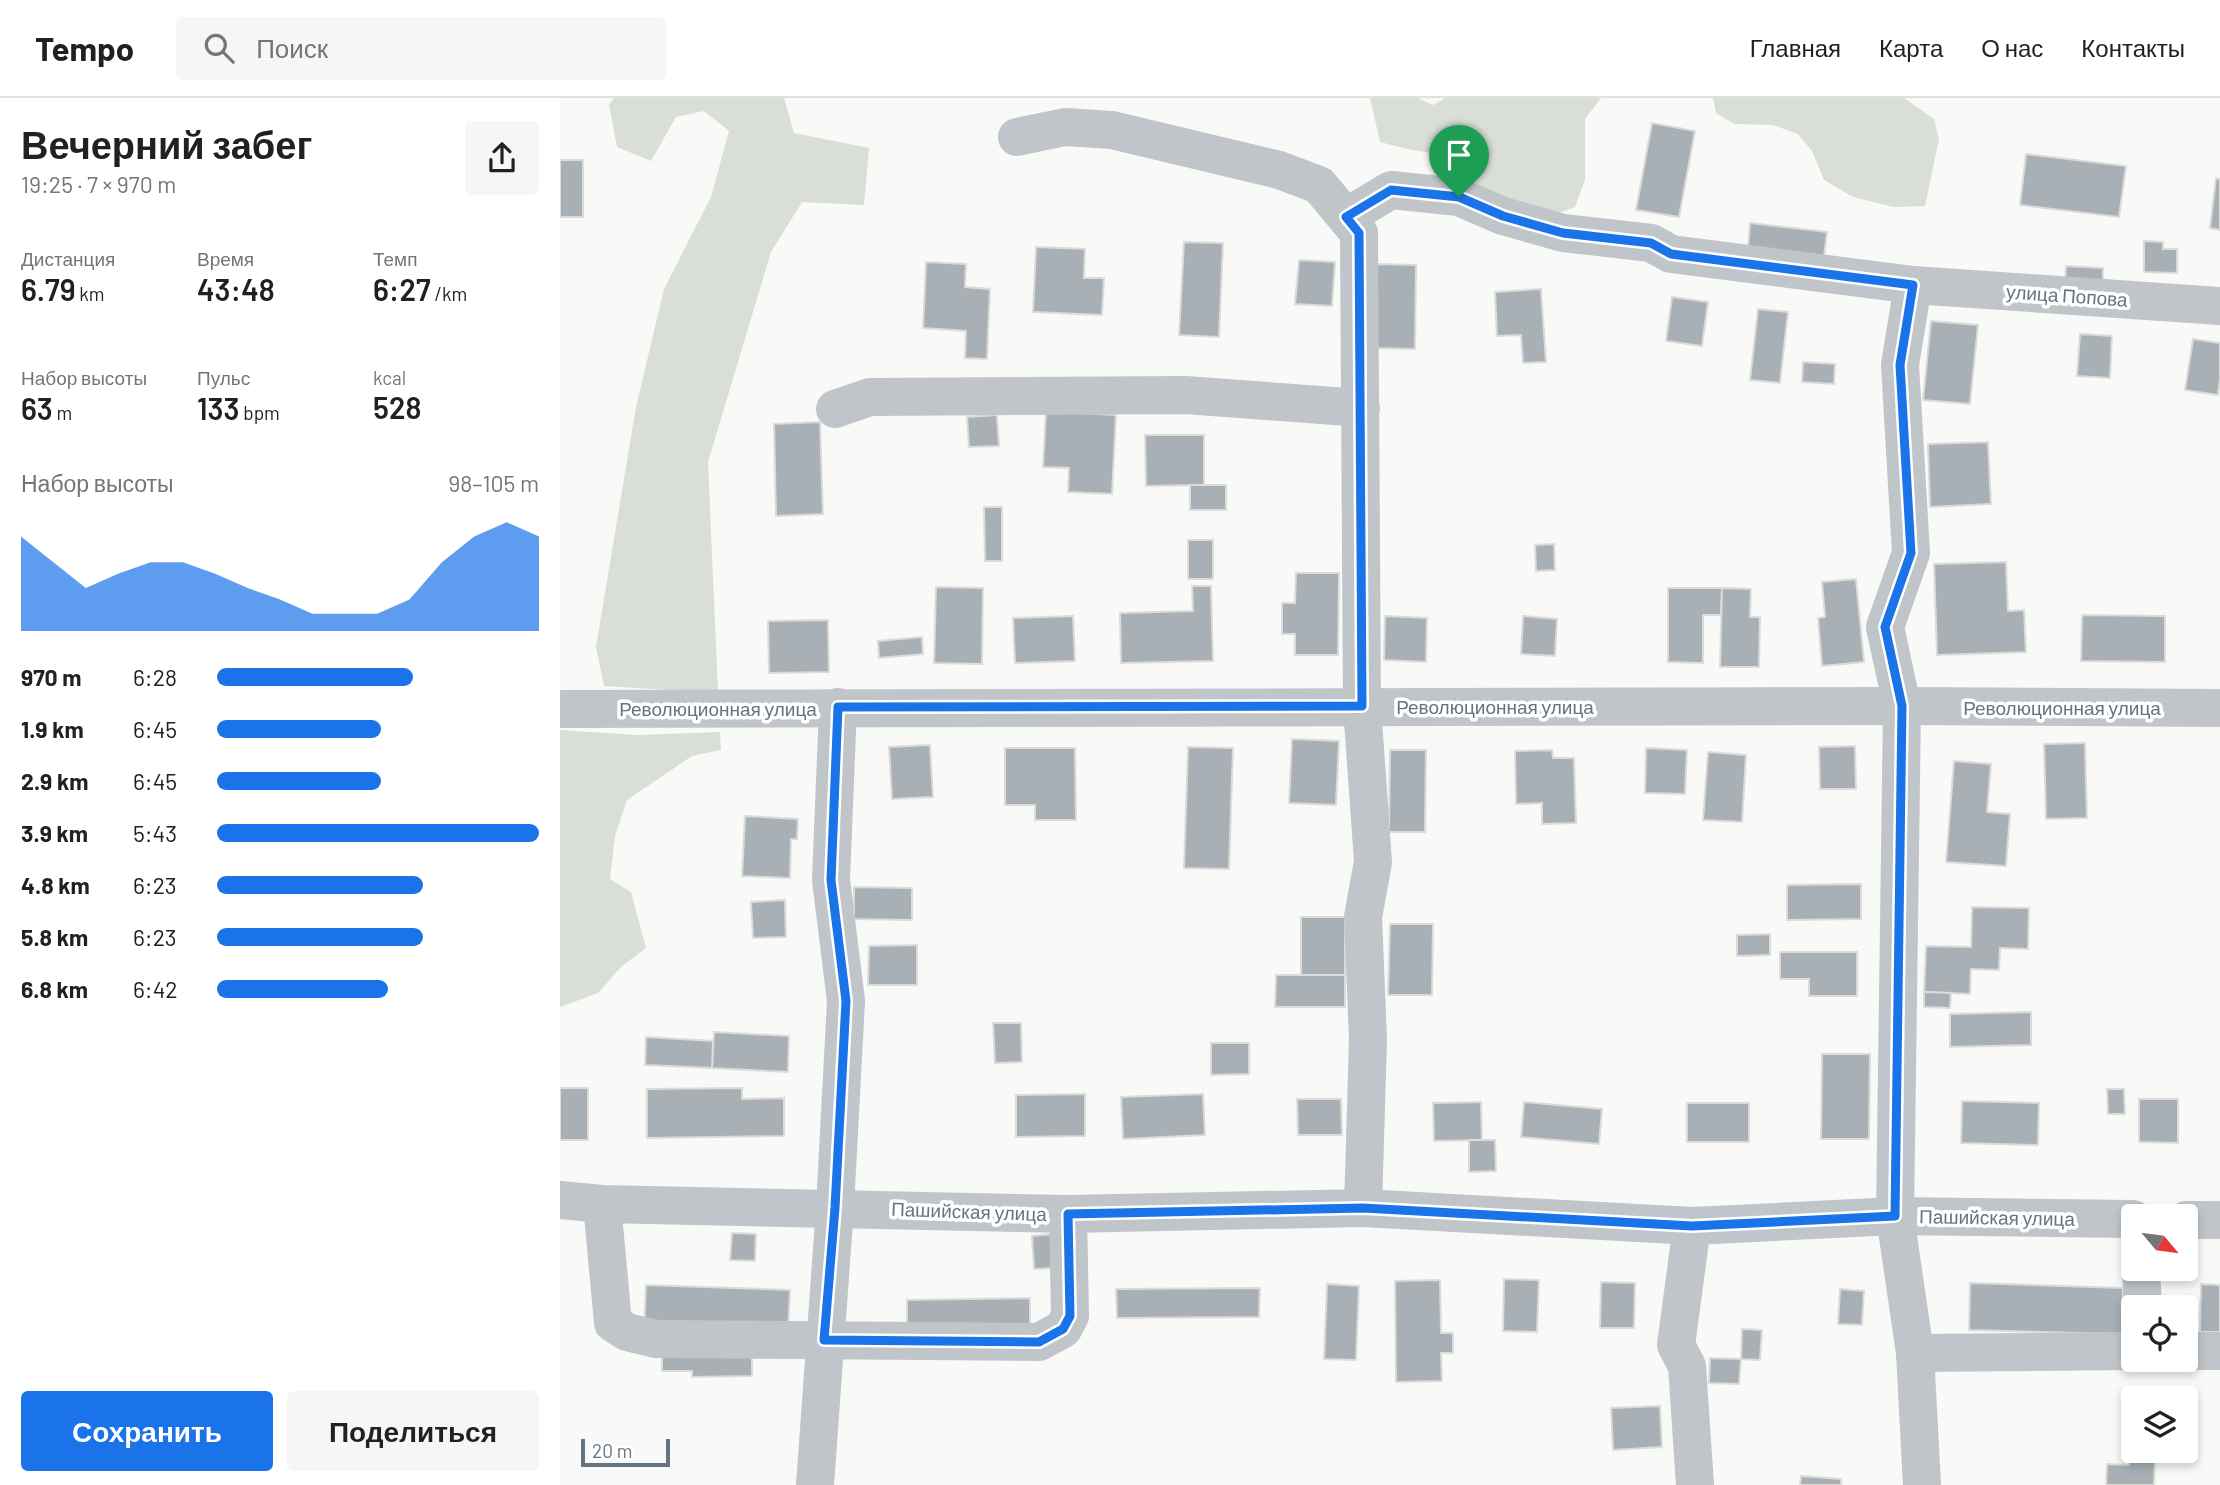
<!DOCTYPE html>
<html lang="ru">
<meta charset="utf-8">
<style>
:root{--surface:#fff;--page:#f6f6f6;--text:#202124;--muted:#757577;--line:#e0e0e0;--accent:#1a73e8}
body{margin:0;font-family:Barlow,sans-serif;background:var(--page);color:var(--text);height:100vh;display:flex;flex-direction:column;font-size:26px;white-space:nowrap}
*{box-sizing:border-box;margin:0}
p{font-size:23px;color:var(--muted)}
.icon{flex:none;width:38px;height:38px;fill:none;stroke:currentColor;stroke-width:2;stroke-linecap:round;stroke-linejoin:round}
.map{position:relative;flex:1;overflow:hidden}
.side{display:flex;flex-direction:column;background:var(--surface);width:560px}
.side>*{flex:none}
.needle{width:46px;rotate:119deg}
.buttons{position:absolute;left:1561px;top:1106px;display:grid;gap:14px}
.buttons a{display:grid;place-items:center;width:77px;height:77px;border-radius:7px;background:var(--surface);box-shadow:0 4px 10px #0003;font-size:35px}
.scale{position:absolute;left:21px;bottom:18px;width:89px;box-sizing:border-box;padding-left:7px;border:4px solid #667481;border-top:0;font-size:19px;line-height:24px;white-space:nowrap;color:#667481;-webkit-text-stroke:5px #fff;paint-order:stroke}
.pin{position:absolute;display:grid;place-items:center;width:60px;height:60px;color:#fff;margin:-72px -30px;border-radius:50% 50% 50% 0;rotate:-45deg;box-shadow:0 0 7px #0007}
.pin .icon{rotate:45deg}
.round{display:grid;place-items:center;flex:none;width:74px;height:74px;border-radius:7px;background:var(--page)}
.overview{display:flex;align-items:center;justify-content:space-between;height:119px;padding:0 21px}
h1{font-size:38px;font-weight:600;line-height:52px}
.figures{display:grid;grid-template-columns:repeat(3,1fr);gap:10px;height:119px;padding:7px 21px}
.figures div{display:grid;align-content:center}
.figures b{font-size:30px;font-weight:600}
.figures small{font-size:19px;font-weight:400}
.figures p{font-size:19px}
.chart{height:196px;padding:14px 21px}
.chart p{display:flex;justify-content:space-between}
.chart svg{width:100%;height:126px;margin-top:7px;fill:var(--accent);opacity:.7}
.primary-button{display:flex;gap:14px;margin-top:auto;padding:14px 21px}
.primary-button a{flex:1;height:80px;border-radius:7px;background:var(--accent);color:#fff;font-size:28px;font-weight:600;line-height:80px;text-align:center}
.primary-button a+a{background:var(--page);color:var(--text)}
ul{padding:0 21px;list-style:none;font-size:23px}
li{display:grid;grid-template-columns:112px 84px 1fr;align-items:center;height:52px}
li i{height:18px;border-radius:9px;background:var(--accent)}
header{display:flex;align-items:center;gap:42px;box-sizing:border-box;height:98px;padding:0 35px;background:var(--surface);border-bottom:2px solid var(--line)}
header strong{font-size:33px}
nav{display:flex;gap:38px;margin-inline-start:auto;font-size:24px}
.search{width:490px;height:63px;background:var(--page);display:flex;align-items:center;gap:18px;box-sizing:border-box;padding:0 24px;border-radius:7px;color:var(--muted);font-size:26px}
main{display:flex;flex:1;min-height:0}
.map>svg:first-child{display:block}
</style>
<header>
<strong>Tempo</strong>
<div class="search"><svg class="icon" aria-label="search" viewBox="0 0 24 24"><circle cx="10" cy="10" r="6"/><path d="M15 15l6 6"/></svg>Поиск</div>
<nav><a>Главная</a><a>Карта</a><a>О нас</a><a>Контакты</a></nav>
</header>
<main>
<section class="side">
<div class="overview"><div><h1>Вечерний забег</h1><p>19:25 · 7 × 970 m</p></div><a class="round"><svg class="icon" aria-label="share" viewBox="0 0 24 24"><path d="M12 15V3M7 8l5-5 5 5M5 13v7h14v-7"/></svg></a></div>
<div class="figures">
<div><p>Дистанция</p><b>6.79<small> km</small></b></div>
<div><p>Время</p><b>43:48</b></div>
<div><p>Темп</p><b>6:27<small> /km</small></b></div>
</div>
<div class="figures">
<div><p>Набор высоты</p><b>63<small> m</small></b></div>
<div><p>Пульс</p><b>133<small> bpm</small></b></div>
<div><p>kcal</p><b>528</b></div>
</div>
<div class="chart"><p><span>Набор высоты</span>98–105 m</p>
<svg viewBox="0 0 160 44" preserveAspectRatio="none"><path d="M0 44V11L10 20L20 29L30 24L40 20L50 20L60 24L70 29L80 33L90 38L100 38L110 38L120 33L130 20L140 11L150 6L160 11V44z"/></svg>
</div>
<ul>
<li><b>970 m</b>6:28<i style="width:61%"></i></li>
<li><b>1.9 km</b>6:45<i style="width:51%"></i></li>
<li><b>2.9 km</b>6:45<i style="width:51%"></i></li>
<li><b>3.9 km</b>5:43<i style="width:100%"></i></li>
<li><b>4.8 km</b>6:23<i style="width:64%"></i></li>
<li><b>5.8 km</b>6:23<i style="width:64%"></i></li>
<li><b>6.8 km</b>6:42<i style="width:53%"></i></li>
</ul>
<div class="primary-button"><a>Сохранить</a><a>Поделиться</a></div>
</section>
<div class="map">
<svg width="1660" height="1387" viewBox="0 0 1660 1387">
<rect width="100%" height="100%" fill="#f9f9f7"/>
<g fill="#d9ded7">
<path d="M54 0H224L234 35 309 50 304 107 242 104 211 154 148 364 158 595 44 588 36 549 76 309 104 191 151 99 169 33 144 13 116 19 91 63 57 49 49 7Z"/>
<path d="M810 0H858L873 7 885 0H1041L1025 21V82L1015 109 985 120 947 112 912 82 889 58 847 51 820 44Z"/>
<path d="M1153 0H1344L1374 21 1379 41 1365 108 1334 109 1293 99 1264 82 1252 53 1238 36 1213 27 1174 26 1156 15Z"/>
<path d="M0 632 77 637 160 634 161 652 132 658 67 702 55 738 50 781 71 794 86 850 62 868 38 895 0 909Z"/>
</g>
<g fill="#a8b0b6" stroke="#dbdbda" stroke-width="2">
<path d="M1092 25 1135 33 1119 119 1076 112Z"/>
<path d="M1466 56 1566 68 1559 119 1460 107Z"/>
<rect x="0" y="62" width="23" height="57"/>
<path d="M1656 80 1660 81V132L1650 130Z"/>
<path d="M1190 125 1267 134 1264 159 1188 150Z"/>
<path d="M1584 143 1603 144V151H1617V175L1584 174Z"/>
<path d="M624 144 663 145 659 239 619 237Z"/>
<path d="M476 149 525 151 524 180H544L542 217 473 214Z"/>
<path d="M739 162 775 164 772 208 735 206Z"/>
<path d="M366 164 406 166 405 189 430 191 427 261 405 260 406 233 363 230Z"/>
<path d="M816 166 856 167 855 251 815 250Z"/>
<path d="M1506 168 1543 170V188L1505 186Z"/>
<path d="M981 191 986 264 963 265 961 237 937 238 935 194Z"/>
<path d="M1112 199 1148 204 1142 248 1106 243Z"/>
<path d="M1198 211 1228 214 1220 285 1190 282Z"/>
<path d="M1371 223 1418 227 1410 306 1363 302Z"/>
<path d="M1520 236 1552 238 1550 280 1517 278Z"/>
<path d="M1633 241 1660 245V281L1658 297 1625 292Z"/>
<path d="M1243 264 1275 266 1274 286 1242 284Z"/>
<path d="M486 313 556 317 552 396 508 394 509 370 483 369Z"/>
<path d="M437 317 439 348 409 349 407 319Z"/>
<path d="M260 324 263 416 216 418 214 326Z"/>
<path d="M585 337H644V387L586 388Z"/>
<path d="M1428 344 1431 406 1370 409 1368 346Z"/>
<rect x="630" y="387" width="36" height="25"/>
<path d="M424 409H442V463H425Z"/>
<rect x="628" y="442" width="25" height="39"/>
<path d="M994 446 995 472 976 473 975 447Z"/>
<path d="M1446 464 1448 513 1464 512 1466 554 1377 557 1374 466Z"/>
<path d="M736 475H779L778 557H735V536H722V505H735Z"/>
<path d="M1296 481 1304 564 1262 568 1258 520 1265 519 1262 484Z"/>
<path d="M632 488H651L653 563 561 565 560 515 633 513Z"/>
<path d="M376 489 423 490 422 566 374 565Z"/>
<path d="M1108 490H1162L1161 517H1143V565L1108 564Z"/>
<path d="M1162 490 1191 491 1190 519H1200L1199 569H1160Z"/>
<path d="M1522 517 1605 518V564L1521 563Z"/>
<path d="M513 518 515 563 455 565 453 520Z"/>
<path d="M825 518 867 520 866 564 824 562Z"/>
<path d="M963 518 997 521 995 558 961 556Z"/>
<path d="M268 522 269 574 209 575 208 523Z"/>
<path d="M362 539 363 556 319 560 318 543Z"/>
<path d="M732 641 779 643 776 707 729 705Z"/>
<path d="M1525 645 1527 720 1486 721 1484 646Z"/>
<path d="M370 647 373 699 332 701 329 649Z"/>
<path d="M1295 648 1296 691H1260L1259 649Z"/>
<path d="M628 649 673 650 669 771 624 770Z"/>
<path d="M445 650H515L516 722H475V707H445Z"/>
<path d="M1086 650 1127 652 1125 696 1085 695Z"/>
<path d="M830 652H866L865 734H829Z"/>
<path d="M992 652 993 660H1014L1016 725 982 726V705L956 706 955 653Z"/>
<path d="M1148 654 1186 657 1182 724 1143 722Z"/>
<path d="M1394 663 1431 666 1427 714 1450 716 1446 768 1386 764Z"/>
<path d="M185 718 238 721 237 741H231L230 780 182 778Z"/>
<path d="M1301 786V821L1227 822V787Z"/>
<path d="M294 789 352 790V822L294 821Z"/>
<path d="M225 802 226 839 193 840 191 804Z"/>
<path d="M1412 809 1469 810 1468 851 1440 850 1439 872 1411 871 1410 896 1364 894 1366 848 1411 849Z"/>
<rect x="741" y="819" width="44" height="58"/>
<path d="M830 826H873L872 897H828Z"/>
<path d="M1210 836V857L1177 858V837Z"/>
<path d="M357 847V887H308L309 848Z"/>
<path d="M1220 854H1297V898H1249V881H1220Z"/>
<path d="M716 877H785V909H715Z"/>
<path d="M1364 894 1391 895 1390 910 1364 909Z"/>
<path d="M1471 914V947L1390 949V916Z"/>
<path d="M433 925H461L462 964 435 965Z"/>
<path d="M154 934 229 938 228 974 152 970Z"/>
<path d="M86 939 153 943 152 970 85 967Z"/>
<path d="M651 945H689V976L651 977Z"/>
<path d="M1262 956H1310L1309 1041H1261Z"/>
<rect x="0" y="990" width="28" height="52"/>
<path d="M182 990V1001L224 1000V1038L87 1040V991Z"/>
<path d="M1547 991H1564L1565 1016H1548Z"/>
<path d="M525 996V1038L456 1039V997Z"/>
<path d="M643 996 645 1037 563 1041 561 999Z"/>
<path d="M737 1001H781L782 1037H738Z"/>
<path d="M1579 1001H1618V1045L1579 1044Z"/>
<path d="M1402 1003 1479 1005 1478 1047 1401 1045Z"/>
<path d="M921 1004 922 1042 874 1043 873 1005Z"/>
<path d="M964 1004 1042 1011 1039 1046 961 1039Z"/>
<rect x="1127" y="1005" width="62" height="39"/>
<path d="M909 1042H935L936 1073 909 1074Z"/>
<path d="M172 1135 196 1136 195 1163 170 1162Z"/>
<path d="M492 1136 494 1170 474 1171 472 1138Z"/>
<path d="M944 1181 979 1182 977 1234 943 1233Z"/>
<path d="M880 1182 881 1235H893V1255H881L882 1283 836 1284 835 1183Z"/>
<path d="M1041 1184 1075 1185 1074 1230H1040Z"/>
<path d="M1410 1185 1563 1190 1562 1236 1409 1232Z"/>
<path d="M767 1186 799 1188 796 1262 764 1261Z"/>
<path d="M1641 1186 1660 1187V1234H1640Z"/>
<path d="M86 1187 230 1192 228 1236 84 1231Z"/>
<path d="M700 1190 699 1219 557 1220 556 1191Z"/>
<path d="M1280 1191 1304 1193 1302 1227 1278 1226Z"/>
<path d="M470 1200V1235L347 1237V1202Z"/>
<path d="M1182 1231 1202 1232 1200 1262 1181 1261Z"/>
<path d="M102 1253H192V1278L132 1279V1273H102Z"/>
<path d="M1150 1260 1181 1261 1179 1286 1149 1285Z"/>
<path d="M1100 1308 1102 1349 1053 1352 1051 1310Z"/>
<path d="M1569 1339H1573V1353H1595L1594 1387H1546L1547 1366 1569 1367Z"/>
<path d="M1241 1378 1281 1381V1387H1240Z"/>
</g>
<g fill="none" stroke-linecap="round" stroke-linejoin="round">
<g stroke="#c0c5c9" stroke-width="38">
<path d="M457 39 505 29 552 32 719 72 759 87 799 135 802 608 813 764 803 819 808 941 803 1110"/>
<path d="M786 119 831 92 899 99 943 118 1003 135 1091 145 1111 156 1353 187 1660 208"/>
<path d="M1353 187 1340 267 1351 455 1325 529 1342 608 1335 1118 1355 1255 1362 1387"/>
<path d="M275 311 310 299 625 297 801 310"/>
<path d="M0 611 1342 608 1660 610"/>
<path d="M0 1102 42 1106 508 1116 803 1110 1132 1128 1335 1118 1573 1121"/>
<path d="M42 1106 53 1225 67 1234 96 1241 479 1244 503 1231 510 1218 508 1116"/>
<path d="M1626 1122H1660"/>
<path d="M1132 1128 1116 1247 1127 1268 1135 1387"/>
<path d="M1581 1171 1583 1209"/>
<path d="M1626 1253H1660"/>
<path d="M1355 1255 1573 1253"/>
<path d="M255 1387 275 1109 286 903 271 782 278 609"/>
</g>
</g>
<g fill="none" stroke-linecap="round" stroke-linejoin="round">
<defs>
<path id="route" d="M831 92 899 99 943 118 1003 135 1091 145 1111 156 1353 187 1340 267 1351 455 1325 529 1342 608 1335 1118 1132 1128 803 1110 508 1116 510 1218 503 1231 479 1244 264 1242 275 1110 286 903 271 782 278 609 802 608 799 135 786 119Z"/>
</defs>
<use href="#route" stroke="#fff" stroke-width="14"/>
<use href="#route" stroke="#1a73e8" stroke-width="9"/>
</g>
<g text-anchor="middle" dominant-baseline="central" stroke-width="7" stroke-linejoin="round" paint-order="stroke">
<g font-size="19" fill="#667481" stroke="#fff">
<text transform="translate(1507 197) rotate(4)">улица Попова</text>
<text x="935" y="608">Революционная улица</text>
<text x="1502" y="609">Революционная улица</text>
<text x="158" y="610">Революционная улица</text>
<text transform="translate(409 1113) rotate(2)">Пашийская улица</text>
<text transform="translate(1437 1119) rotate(1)">Пашийская улица</text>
</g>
</g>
</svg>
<div class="buttons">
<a><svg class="needle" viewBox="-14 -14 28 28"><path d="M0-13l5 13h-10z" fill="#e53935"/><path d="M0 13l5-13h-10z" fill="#757577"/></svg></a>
<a><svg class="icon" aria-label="locate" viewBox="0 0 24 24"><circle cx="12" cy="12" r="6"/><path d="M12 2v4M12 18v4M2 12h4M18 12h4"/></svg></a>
<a><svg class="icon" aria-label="layers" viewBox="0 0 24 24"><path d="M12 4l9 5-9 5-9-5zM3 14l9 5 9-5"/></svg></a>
</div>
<div class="scale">20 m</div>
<div class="pin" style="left:899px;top:99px;background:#1e9e55"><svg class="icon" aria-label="arrive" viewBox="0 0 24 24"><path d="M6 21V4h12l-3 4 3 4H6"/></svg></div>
</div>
</main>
